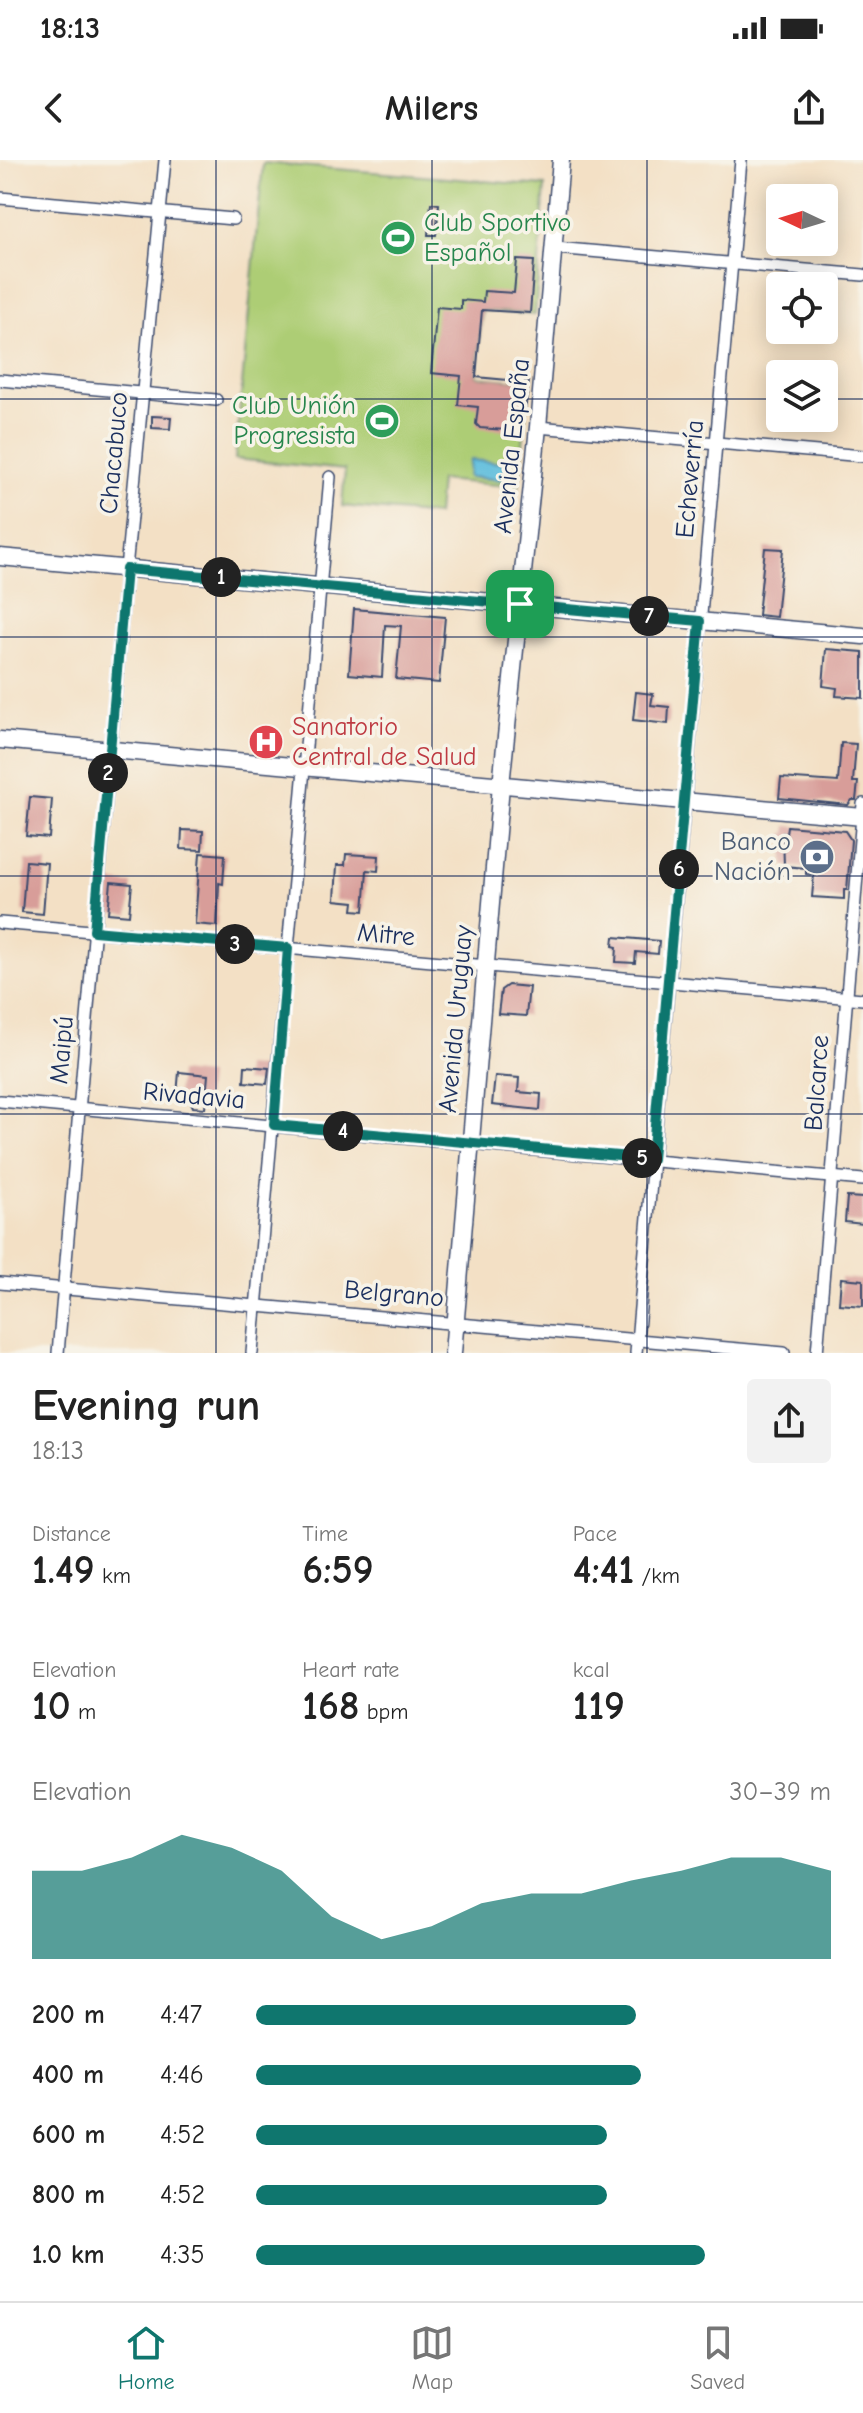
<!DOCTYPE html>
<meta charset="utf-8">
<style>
:root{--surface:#fff;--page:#f2f2f2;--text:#222;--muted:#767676;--line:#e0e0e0;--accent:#0f766e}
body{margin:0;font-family:"Comic Neue",sans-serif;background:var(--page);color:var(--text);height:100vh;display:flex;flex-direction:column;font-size:30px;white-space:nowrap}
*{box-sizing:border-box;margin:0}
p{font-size:26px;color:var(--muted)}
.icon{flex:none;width:44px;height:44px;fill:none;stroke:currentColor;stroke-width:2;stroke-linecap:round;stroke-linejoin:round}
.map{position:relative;height:1193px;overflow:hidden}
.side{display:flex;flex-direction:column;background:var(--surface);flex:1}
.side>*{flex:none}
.needle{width:52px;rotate:274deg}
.controls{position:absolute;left:766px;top:24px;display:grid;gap:16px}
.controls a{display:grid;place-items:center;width:72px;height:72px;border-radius:8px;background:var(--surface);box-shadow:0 4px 20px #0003;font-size:40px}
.pin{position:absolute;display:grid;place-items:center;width:68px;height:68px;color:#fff;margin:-34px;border-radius:16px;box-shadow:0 4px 12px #0006}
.km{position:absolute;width:40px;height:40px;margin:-20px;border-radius:50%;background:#222;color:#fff;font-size:22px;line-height:40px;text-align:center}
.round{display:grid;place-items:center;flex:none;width:84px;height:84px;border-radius:8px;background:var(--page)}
.head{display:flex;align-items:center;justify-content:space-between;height:136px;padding:0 32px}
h1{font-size:44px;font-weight:700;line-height:60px}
.figures{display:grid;grid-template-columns:repeat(3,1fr);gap:12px;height:136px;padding:8px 32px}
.figures div{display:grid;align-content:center}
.figures b{font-size:40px;font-weight:700}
.figures small{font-size:22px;font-weight:400}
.figures p{font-size:22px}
.chart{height:224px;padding:16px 32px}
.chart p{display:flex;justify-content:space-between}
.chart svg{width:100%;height:144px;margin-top:8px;fill:var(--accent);opacity:.7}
ul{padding:0 32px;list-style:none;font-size:26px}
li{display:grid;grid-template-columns:128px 96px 1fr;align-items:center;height:60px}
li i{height:20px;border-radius:10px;background:var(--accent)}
.status{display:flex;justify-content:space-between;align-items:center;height:56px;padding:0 40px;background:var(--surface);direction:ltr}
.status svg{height:22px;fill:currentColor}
header{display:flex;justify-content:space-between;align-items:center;height:104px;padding:0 32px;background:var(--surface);font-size:36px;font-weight:700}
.dock{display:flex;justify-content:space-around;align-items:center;height:112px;border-top:2px solid var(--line);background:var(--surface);font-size:22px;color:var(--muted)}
.dock a{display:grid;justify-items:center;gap:4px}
.dock .current{color:var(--accent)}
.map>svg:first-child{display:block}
</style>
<div class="status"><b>18:13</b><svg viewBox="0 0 49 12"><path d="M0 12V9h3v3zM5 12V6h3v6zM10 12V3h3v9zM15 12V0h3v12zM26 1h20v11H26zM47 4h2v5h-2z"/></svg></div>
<header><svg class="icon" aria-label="back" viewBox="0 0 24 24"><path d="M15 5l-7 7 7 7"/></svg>Milers<svg class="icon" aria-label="share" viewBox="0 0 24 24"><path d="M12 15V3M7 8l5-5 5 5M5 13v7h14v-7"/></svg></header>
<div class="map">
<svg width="863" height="1193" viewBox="0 0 863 1193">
<rect width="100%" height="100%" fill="#f7f3e8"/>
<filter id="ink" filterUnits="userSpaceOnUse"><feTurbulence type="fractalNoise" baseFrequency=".0125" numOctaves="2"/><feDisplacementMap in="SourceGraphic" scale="16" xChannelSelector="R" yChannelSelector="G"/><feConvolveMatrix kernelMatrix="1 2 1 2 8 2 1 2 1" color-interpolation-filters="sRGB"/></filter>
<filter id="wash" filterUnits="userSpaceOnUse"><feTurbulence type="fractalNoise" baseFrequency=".006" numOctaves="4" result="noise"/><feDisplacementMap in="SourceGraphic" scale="32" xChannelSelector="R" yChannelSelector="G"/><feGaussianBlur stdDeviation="1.8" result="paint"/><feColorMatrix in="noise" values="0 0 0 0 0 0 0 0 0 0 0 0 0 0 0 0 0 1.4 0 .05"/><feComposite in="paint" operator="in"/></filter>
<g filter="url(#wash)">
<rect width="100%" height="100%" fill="#f3e0c5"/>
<path fill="#adcd75" stroke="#647e6a" stroke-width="2" d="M263 3 545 26 535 155 482 150 476 217 529 222 519 327 440 320 437 355 342 346 345 310 235 299Z"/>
<path fill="#5ebedd" stroke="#3c769e" stroke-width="2" d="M470 300 505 303 504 320 468 317Z"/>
<g id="blocks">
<g fill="#d89d99">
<path d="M431 43 439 44 436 75H428Z"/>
<path d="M517 100 534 101 530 153 482 150 476 217 529 222 525 251H520L518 271 480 268 476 264 478 247 458 245 461 216 431 213 437 147 461 149V140L483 142 484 131 514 133Z"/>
<path d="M152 256 171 257 170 269 152 268Z"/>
<path d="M765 388 783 389 776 457 758 455Z"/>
<path d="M354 449 445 457 439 523 396 519 401 466 385 465 382 517 349 514Z"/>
<path d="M826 489 863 492V538L836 536 837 528 823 526Z"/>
<path d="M636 532 653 534 651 545 669 547 668 564 633 560Z"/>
<path d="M841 583 856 584 853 622H858L856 640H852L848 645 779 638 781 618 838 622Z"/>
<path d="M30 637 52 639 49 678 26 676Z"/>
<path d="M787 666 845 671 851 680 847 730H844V739L812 737 814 715 806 714V708L784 706 783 673 786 674Z"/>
<path d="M182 670 203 671 202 690 181 689Z"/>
<path d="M200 693 225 695 223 724 219 723 217 766 195 764Z"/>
<path d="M346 694 379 696 378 711 367 710 364 751 353 750 354 742 335 740 337 705H345Z"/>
<path d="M26 701 47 703 43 754 22 752Z"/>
<path d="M111 722 132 724 129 755 108 753Z"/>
<path d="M614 777 659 781 658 794 636 792 635 803 616 802 617 787 613 786Z"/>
<path d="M508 825 529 827 526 856 498 854 501 830Z"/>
<path d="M245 906 269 908 267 924 244 922Z"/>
<path d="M179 912 208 915 205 948 193 947 188 936 177 935Z"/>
<path d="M495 916 519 918 518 932 541 934 540 950 492 945Z"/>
<path d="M847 1037 863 1038V1064L845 1062Z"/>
<path d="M841 1118 863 1120V1146L839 1144Z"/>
</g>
</g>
</g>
<g filter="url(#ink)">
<use href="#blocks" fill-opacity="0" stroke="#3b4a6d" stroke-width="2"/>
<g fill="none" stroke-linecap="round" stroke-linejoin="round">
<defs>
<g id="street">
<path d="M0 38 233 59"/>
<path d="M555 88 863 115"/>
<path d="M0 220 216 240"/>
<path d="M538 267 863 296"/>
<path d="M0 763 863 839"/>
<path d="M0 941 863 1020"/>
<path d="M0 1123 784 1193"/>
<path d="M58 1193 126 409 165 0"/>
<path d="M252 1193 330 317"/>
<path d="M636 1193 741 0"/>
<path d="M817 1193 863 644"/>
</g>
<g id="secondary">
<path d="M0 397 863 476"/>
<path d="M0 580 863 657"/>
<path d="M453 1193 501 625 538 267 561 0"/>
</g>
</defs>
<use href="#street" stroke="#3b4a6d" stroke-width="14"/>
<use href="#secondary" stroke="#3b4a6d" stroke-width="19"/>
<use href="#street" stroke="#fff" stroke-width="11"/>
<use href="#secondary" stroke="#fff" stroke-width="16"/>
</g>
</g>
<g fill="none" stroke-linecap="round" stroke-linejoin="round" filter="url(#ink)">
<defs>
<path id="route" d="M126 409 700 461 652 999 274 965 288 788 94 771Z"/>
</defs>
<use href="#route" stroke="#fff" stroke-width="16"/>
<use href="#route" stroke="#0f766e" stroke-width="10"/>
</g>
<path fill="none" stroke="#1b2f5e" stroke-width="2" stroke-opacity="0.55" d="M216 0V1193M432 0V1193M647 0V1193M0 239H780M824 239H863M0 477H863M0 716H863M0 954H863"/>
<defs>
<symbol id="stadium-disc" viewBox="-11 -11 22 22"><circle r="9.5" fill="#2e9e5b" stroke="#f7f3e8"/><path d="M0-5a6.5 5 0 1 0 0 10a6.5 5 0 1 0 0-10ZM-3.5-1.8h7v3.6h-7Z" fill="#fff"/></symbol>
<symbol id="hospital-disc" viewBox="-11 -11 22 22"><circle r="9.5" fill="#e0444e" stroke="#f7f3e8"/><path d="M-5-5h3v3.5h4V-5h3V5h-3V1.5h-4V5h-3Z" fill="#fff"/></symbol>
<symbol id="bank-disc" viewBox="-11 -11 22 22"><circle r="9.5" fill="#5c6f8a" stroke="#f7f3e8"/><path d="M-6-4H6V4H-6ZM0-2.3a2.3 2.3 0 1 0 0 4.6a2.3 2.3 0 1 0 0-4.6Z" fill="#fff"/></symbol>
</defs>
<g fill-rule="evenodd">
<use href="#stadium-disc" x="378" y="58" width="40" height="40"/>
<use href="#stadium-disc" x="362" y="241" width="40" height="40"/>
<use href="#hospital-disc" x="246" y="562" width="40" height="40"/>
<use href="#bank-disc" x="797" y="677" width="40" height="40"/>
</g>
<g text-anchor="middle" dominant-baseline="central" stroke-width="7" stroke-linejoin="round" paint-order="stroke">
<g font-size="26" fill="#27864d" stroke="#f7f3e8" text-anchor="start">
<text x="424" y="63">Club Sportivo<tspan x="424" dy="30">Español</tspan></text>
<text x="356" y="246" text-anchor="end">Club Unión<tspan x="356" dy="30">Progresista</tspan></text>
</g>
<g font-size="26" fill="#1b2f5e" stroke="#f7f3e8">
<text transform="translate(512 286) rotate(-84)">Avenida España</text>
<text transform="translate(114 293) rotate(-85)">Chacabuco</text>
<text transform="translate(690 319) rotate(-85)">Echeverría</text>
<text transform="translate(386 775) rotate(5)">Mitre</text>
<text transform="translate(456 859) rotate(-85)">Avenida Uruguay</text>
<text transform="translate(62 890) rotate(-85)">Maipú</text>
<text transform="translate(817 923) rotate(-86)">Balcarce</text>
<text transform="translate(194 936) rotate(5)">Rivadavia</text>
<text transform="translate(394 1134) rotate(5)">Belgrano</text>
</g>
<g font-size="26" fill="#be3a42" stroke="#f7f3e8" text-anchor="start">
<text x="292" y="567">Sanatorio<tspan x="292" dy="30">Central de Salud</tspan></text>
</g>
<g font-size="26" fill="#4e5e75" stroke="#f7f3e8" text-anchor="end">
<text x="791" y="682">Banco<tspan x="791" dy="30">Nación</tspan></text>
</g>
</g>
</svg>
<div class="controls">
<a><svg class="needle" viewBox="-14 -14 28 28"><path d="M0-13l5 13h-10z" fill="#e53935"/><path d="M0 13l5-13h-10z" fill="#767676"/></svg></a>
<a><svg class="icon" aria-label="locate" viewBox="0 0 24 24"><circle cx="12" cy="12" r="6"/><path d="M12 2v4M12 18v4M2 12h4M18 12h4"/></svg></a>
<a><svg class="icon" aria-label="layers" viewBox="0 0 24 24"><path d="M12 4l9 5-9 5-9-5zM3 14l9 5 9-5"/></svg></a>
</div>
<div class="pin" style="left:520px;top:444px;background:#1e9e55"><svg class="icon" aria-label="arrive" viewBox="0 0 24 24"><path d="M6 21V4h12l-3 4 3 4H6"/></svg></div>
<b class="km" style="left:221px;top:417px">1</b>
<b class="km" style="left:108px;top:613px">2</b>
<b class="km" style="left:235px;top:784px">3</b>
<b class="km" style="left:343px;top:971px">4</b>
<b class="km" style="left:642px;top:998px">5</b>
<b class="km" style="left:679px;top:709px">6</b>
<b class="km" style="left:649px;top:456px">7</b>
</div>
<section class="side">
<div class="head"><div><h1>Evening run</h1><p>18:13</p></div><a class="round"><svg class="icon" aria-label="share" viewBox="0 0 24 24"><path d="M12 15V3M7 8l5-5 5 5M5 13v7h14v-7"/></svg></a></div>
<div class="figures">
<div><p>Distance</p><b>1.49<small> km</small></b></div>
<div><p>Time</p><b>6:59</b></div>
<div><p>Pace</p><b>4:41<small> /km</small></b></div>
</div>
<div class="figures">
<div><p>Elevation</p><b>10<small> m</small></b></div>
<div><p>Heart rate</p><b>168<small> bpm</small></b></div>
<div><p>kcal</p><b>119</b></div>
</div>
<div class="chart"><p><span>Elevation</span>30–39 m</p>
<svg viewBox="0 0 160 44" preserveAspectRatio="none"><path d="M0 44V17L10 17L20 13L30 6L40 10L50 17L60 31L70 38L80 34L90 27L100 24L110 24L120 20L130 17L140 13L150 13L160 17V44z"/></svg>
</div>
<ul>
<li><b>200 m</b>4:47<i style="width:66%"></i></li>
<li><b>400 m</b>4:46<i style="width:67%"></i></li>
<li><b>600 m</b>4:52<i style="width:61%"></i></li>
<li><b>800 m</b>4:52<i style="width:61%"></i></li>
<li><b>1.0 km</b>4:35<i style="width:78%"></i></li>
</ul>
</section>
<nav class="dock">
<a class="current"><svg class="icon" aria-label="home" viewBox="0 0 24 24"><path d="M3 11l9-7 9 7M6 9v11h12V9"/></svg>Home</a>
<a><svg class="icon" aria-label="map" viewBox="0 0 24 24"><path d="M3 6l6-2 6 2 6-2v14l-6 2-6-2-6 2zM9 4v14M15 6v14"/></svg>Map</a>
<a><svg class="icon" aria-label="saved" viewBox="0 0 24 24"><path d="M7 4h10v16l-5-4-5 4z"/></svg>Saved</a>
</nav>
